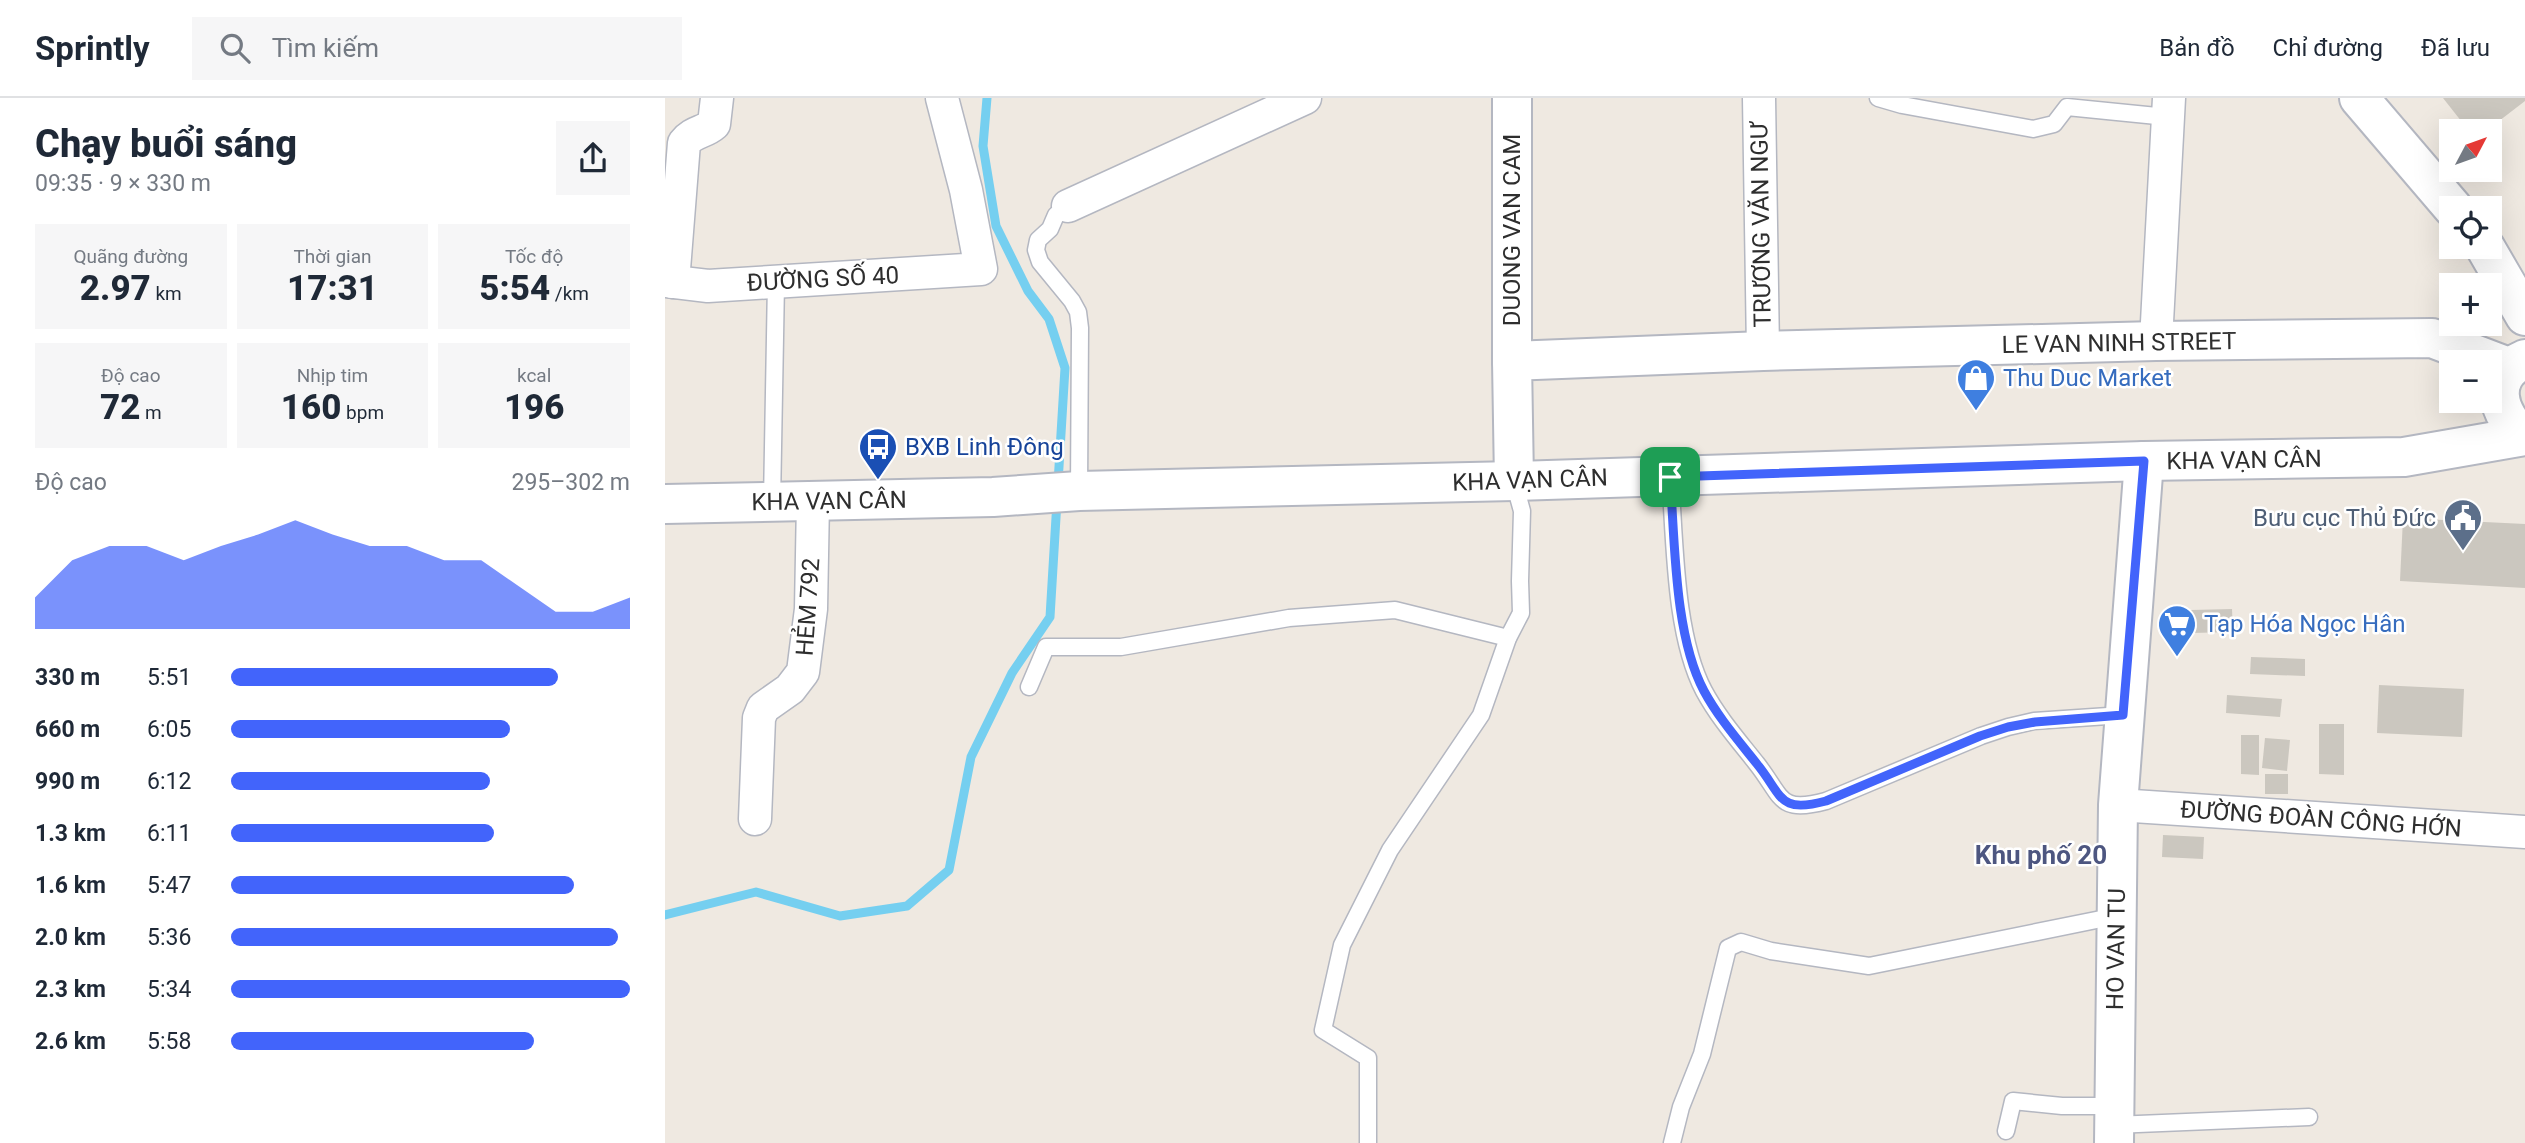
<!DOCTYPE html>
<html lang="vi">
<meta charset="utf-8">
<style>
:root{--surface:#fff;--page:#f6f6f7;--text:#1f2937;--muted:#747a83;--line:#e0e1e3;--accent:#4264fb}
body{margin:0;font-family:Roboto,sans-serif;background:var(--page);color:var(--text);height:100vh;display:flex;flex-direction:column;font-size:26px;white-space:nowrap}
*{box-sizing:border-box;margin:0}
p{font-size:23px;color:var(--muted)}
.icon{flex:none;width:38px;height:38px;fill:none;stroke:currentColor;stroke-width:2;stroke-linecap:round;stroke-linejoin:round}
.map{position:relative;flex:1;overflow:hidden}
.details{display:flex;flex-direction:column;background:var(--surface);width:665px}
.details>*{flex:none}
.needle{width:46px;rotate:49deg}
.fabs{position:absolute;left:1774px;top:21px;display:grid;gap:14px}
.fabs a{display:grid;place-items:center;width:63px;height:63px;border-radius:0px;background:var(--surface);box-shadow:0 7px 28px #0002;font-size:35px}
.pin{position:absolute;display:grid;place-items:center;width:60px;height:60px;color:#fff;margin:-30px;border-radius:14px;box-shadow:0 4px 10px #0006}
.round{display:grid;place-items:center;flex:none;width:74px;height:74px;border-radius:0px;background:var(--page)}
.headline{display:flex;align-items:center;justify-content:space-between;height:119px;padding:0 35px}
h1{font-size:38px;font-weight:800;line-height:52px}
.stats{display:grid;grid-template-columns:repeat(3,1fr);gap:10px;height:119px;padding:7px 35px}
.stats div{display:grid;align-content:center;border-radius:0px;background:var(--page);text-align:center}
.stats b{font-size:35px;font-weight:800}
.stats small{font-size:19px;font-weight:400}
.stats p{font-size:19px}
.chart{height:196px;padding:14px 35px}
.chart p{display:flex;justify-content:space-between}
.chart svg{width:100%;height:126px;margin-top:7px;fill:var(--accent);opacity:.7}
ul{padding:0 35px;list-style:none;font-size:23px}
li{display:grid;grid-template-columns:112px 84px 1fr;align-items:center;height:52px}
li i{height:18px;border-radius:9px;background:var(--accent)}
header{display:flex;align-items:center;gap:42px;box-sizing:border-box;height:98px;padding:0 35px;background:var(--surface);border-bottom:2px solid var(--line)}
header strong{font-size:33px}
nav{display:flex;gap:38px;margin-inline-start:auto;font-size:24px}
.search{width:490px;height:63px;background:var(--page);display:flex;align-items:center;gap:18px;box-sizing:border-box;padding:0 24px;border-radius:0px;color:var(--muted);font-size:26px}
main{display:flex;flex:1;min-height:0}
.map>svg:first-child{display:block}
</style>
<header>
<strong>Sprintly</strong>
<div class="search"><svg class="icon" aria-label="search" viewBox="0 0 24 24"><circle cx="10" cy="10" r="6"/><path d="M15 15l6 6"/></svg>Tìm kiếm</div>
<nav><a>Bản đồ</a><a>Chỉ đường</a><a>Đã lưu</a></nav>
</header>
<main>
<section class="details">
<div class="headline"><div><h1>Chạy buổi sáng</h1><p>09:35 · 9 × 330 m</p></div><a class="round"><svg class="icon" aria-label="share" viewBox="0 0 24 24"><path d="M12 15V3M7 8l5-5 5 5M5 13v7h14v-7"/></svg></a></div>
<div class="stats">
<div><p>Quãng đường</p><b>2.97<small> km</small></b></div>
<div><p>Thời gian</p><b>17:31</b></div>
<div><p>Tốc độ</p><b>5:54<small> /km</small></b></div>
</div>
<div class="stats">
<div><p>Độ cao</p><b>72<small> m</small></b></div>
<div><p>Nhịp tim</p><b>160<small> bpm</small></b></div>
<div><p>kcal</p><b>196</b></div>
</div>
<div class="chart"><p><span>Độ cao</span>295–302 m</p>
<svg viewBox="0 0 160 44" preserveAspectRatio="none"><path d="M0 44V33L10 20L20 15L30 15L40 20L50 15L60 11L70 6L80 11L90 15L100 15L110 20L120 20L130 29L140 38L150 38L160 33V44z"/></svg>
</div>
<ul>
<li><b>330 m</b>5:51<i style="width:82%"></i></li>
<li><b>660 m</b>6:05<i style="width:70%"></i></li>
<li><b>990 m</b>6:12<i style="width:65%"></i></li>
<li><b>1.3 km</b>6:11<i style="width:66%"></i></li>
<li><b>1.6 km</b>5:47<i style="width:86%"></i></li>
<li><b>2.0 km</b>5:36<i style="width:97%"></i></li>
<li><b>2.3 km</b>5:34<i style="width:100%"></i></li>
<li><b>2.6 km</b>5:58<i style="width:76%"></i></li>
</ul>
</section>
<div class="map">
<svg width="1860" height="1045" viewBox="0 0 1860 1045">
<rect width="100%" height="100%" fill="#efe9e1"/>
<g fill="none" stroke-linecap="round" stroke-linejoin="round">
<g stroke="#75cff0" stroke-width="9">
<path d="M322 0 318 48 331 128 363 193 384 221 400 270 393 385"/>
<path d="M0 817 91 794 175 818 242 808 284 772 306 659 347 575 385 519 392 403"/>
</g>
</g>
<g fill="#cbc7bf">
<path d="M1778 0H1860V3L1821 33H1804Z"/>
<path d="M1738 420 1860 426V490L1735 483Z"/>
<path d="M1567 511 1568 534 1526 535V512Z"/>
<path d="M1586 559 1640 561V578L1585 576Z"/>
<path d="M1714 587 1799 591 1797 639 1712 635Z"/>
<path d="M1562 597 1617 601 1615 619 1561 615Z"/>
<path d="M1654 626H1679V677L1654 676Z"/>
<path d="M1576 637H1594V677L1576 676Z"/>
<path d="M1600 640 1625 642 1622 673 1597 670Z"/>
<rect x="1600" y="676" width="23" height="20"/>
<path d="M1498 737 1539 739 1538 761 1497 759Z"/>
</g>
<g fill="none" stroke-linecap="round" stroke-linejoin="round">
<defs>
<g id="service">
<path d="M1213 0 1237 7 1368 31 1389 26 1402 9 1502 19"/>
<path d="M403 108 391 117 385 131 373 142 371 152 375 164 407 203 413 214 415 230 414 393"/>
<path d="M1005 378C1010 442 1009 536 1039 593 1053 619 1073 642 1092 666 1118 699 1113 716 1161 703L1316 638 1343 629 1369 623 1458 617"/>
<path d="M107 404 111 184"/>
<path d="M364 589 381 549H456L624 520 730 512 843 540"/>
<path d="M1449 1027 1644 1019"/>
<path d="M1341 1033 1348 1003 1397 1008H1450"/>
<path d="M703 1045V960L658 932 677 847 725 752 816 617 843 540 856 515 855 483 857 413 849 384"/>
<path d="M1007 1045 1016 1009 1037 956 1063 850 1076 844 1106 853 1204 868 1451 818"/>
</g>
<g id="minor">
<path d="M1094 0 1098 253"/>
<path d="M403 108 640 0"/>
<path d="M0 183 43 188 316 171 301 92 277 0"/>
<path d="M8 184 19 45C28 33 39 35 49 26L52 0"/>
<path d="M1491 243 1504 0"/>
<path d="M1453 707 1860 734"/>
<path d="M90 721 94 620 98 610 125 591 138 574 146 511 148 403"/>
</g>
<g id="tertiary">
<path d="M847 263V0"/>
<path d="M1449 1045 1453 707 1479 363"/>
</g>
<g id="secondary">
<path d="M1694 0 1788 110"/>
<path d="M1820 149 1860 218"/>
<path d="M1860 261C1822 277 1831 318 1860 338"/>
<path d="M849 383 847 263 1098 253 1491 243 1767 240 1846 270"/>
<path d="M0 406 328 399 414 393 849 383 1479 363 1739 359 1860 338"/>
</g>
</defs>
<use href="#service" stroke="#b4b7c1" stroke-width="19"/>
<use href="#minor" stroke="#b4b7c1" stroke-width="35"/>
<use href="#tertiary" stroke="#b4b7c1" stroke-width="42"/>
<use href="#secondary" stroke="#b4b7c1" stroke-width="42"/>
<use href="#service" stroke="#fff" stroke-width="16"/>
<use href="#minor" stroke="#fff" stroke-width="32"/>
<use href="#tertiary" stroke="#fff" stroke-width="38"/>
<use href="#secondary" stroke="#fff" stroke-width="38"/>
</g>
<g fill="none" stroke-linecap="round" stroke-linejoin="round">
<defs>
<path id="route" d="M1479 363 1458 617 1370 624 1343 629 1315 638 1161 703C1113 716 1118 698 1092 666 1073 642 1053 619 1039 593 1009 537 1010 442 1005 379Z"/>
</defs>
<use href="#route" stroke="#fff" stroke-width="14"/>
<use href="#route" stroke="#4264fb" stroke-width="9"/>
</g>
<defs>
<symbol id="shop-pin" viewBox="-11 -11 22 30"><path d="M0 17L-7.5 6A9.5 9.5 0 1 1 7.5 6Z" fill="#3f7fe0" stroke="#fff"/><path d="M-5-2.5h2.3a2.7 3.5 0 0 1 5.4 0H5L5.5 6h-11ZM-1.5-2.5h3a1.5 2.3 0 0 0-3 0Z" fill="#fff"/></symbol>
<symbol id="bus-pin" viewBox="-11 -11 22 30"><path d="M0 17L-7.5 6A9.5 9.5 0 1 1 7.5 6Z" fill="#1a4fb4" stroke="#fff"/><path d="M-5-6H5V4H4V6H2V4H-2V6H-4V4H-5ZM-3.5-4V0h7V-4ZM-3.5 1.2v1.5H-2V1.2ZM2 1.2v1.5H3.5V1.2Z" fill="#fff"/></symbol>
<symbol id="civic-pin" viewBox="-11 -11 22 30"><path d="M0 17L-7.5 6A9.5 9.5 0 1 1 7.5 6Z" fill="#5c6f8a" stroke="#fff"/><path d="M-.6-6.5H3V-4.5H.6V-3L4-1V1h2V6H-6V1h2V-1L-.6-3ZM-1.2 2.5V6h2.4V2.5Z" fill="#fff"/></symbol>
<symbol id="supermarket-pin" viewBox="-11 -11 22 30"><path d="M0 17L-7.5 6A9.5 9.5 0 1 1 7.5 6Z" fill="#3f7fe0" stroke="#fff"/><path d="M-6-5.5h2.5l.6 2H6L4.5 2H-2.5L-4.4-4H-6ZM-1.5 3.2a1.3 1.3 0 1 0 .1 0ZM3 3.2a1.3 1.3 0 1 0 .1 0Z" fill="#fff"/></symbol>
</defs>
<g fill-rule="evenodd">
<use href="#shop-pin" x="1289" y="258" width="44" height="60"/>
<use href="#bus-pin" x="191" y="327" width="44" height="60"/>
<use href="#civic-pin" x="1776" y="398" width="44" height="60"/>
<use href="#supermarket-pin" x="1490" y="504" width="44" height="60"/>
</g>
<g text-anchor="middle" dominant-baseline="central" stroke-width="5" stroke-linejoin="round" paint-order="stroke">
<g font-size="24" fill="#2e2e2e" stroke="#fff">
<text transform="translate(1096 127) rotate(-91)">TRƯƠNG VĂN NGƯ</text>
<text transform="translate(847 132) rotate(-90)">DUONG VAN CAM</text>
<text transform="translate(158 181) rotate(-3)">ĐƯỜNG SỐ 40</text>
<text transform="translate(1454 245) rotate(-1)">LE VAN NINH STREET</text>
<text transform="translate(1579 362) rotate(-1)">KHA VẠN CÂN</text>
<text transform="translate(865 382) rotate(-2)">KHA VẠN CÂN</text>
<text transform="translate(164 403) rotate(-1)">KHA VẠN CÂN</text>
<text transform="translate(143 509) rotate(-86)">HẺM 792</text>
<text transform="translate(1656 721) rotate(4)">ĐƯỜNG ĐOÀN CÔNG HỚN</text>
<text transform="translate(1451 851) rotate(-89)">HO VAN TU</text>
</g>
<g font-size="24" fill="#366cbe" stroke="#fff" text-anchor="start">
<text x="1338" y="280">Thu Duc Market</text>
<text x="1539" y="526">Tạp Hóa Ngọc Hân</text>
</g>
<g font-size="24" fill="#164399" stroke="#fff" text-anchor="start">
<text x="240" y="349">BXB Linh Đông</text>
</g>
<g font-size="24" fill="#4e5e75" stroke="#fff" text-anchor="end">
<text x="1771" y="420">Bưu cục Thủ Đức</text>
</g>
<g font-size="26" font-weight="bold" fill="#4d5680" stroke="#fff">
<text x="1376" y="757">Khu phố 20</text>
</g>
</g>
</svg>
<div class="fabs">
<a><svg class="needle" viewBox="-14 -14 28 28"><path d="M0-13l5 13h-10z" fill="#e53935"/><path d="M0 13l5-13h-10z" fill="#747a83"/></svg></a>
<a><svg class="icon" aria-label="locate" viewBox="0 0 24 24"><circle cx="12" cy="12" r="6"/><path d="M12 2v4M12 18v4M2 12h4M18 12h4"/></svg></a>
<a>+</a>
<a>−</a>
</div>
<div class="pin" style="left:1005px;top:379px;background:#1e9e55"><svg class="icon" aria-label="arrive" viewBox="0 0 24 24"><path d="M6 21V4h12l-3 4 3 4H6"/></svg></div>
</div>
</main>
